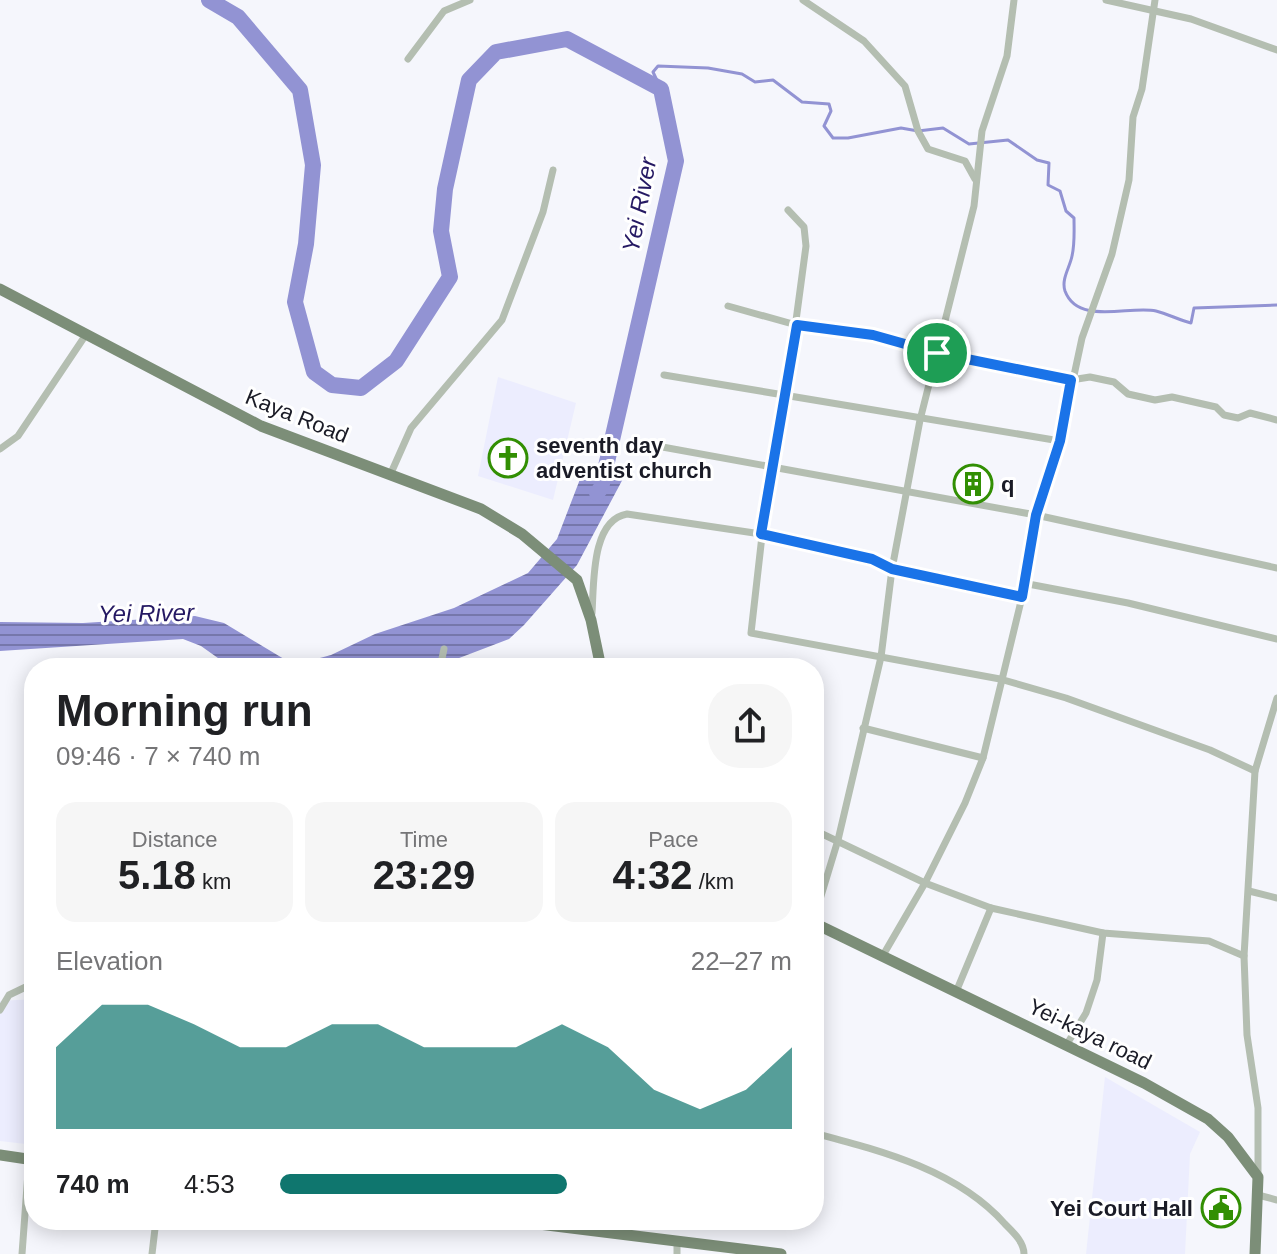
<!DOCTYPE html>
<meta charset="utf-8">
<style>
:root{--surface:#fff;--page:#f6f6f6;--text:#202124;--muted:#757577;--accent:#0f766e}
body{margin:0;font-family:Arial,sans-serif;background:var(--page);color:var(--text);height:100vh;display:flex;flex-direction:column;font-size:30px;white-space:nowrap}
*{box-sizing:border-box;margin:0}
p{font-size:26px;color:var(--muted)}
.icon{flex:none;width:44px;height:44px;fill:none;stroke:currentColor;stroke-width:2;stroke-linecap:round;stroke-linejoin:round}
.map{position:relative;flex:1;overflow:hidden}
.panel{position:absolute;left:24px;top:658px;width:800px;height:572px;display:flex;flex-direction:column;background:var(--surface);border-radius:32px;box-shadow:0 4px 20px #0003}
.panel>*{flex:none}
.pin{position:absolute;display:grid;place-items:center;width:68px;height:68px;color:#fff;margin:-34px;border:4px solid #fff;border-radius:50%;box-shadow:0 2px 8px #0007}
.round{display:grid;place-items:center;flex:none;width:84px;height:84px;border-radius:32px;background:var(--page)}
.overview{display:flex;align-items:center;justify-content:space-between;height:136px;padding:0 32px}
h1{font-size:44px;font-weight:600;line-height:60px}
.metrics{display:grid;grid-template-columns:repeat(3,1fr);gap:12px;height:136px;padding:8px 32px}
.metrics div{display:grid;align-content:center;border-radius:20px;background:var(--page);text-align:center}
.metrics b{font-size:40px;font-weight:600}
.metrics small{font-size:22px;font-weight:400}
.metrics p{font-size:22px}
.chart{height:224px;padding:16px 32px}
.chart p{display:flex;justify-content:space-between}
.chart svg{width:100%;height:144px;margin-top:8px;fill:var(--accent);opacity:.7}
ul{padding:0 32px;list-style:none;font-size:26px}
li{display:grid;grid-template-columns:128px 96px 1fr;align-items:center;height:60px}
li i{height:20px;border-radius:10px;background:var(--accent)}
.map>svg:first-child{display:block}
</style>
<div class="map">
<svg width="1277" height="1254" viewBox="0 0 1277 1254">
<defs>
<pattern id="water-rules" width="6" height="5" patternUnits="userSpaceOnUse" patternTransform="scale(2)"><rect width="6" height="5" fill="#9293d3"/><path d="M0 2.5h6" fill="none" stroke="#7677ab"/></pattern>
</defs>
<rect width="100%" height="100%" fill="#f5f6fc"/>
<g fill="#ecedfe">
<path d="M498 377 576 403 553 500 478 476Z"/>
<path d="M34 999V1145L0 1141V1001Z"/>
<path d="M1105 1077 1200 1132 1190 1154 1185 1254H1086Z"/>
</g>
<path fill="url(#water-rules)" d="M582 474 625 475 577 565 524 625 509 639 433 668H232L201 646 183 639 0 651V622L83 623 195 616 224 623 284 659 305 662 331 655 375 634 454 608 528 573 557 539Z"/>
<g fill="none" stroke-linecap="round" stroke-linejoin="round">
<path stroke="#9293d3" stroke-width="3" d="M661 89 653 72 658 66 708 68 742 74 755 82 773 80 802 102 829 104 831 111 824 126 833 138H848L901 128 918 131 943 128 969 144 1008 140 1037 160 1049 163 1048 185 1060 191 1066 211 1074 218C1074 231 1075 243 1072 256 1070 267 1061 279 1065 291 1078 326 1130 305 1156 311 1168 314 1179 320 1191 323L1194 308 1277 305"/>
<path stroke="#9293d3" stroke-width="16" d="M209 0 238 17 300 90 313 165 306 244 295 302 314 372 332 385 361 388 396 361 450 277 441 231 445 189 469 80 496 52 567 39 661 89 676 161 601 488 597 493"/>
<g stroke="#b4beb1" stroke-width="7">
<path d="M803 0 864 41 905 86 918 131 928 149 965 161 975 179"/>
<path d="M1106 0 1191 19 1277 50"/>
<path d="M408 59 444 11 470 0"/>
<path d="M788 210 804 227 806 246 786 395 770 465 751 633 1000 679 1066 698 1210 750 1255 771"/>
<path d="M728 306 807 328 873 335 937 353 1071 380 1090 377 1114 382 1128 394 1155 400 1172 397 1216 407 1224 415 1238 418 1250 413 1277 420"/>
<path d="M664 375 1060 441"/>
<path d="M646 444 1036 515 1277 568"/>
<path d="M0 449 18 436 85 336"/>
<path d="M391 473 411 428 502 320 543 212 553 170"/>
<path d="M1023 583 1128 603 1277 639"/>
<path d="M592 613C594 584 591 520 627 514L761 534 872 559 892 569 1022 597"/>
<path d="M440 668 444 649"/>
<path d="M863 728 983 758"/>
<path d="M814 830 925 883 991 908 1103 933 1209 941 1244 956"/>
<path d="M1249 891 1277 898"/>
<path d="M814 919 838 840 881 657 892 569 920 420 974 206 982 131 1007 56 1014 0"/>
<path d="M882 957 925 883 965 803 983 758 1022 597 1036 515 1060 441 1082 338 1112 254 1129 180 1133 117 1142 89 1155 0"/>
<path d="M956 992 991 908"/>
<path d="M0 1010 9 995 34 983"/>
<path d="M1067 1044 1086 1013 1097 980 1103 933"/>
<path d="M814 1133C882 1151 957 1170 1005 1224 1013 1232 1024 1242 1024 1254"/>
<path d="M1258 1175V1108L1247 1035 1244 956 1255 771 1277 698"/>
<path d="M1258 1195 1277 1200"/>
<path d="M22 1254 29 1159"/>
<path d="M152 1254 156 1220"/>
<path d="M677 1254V1240"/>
</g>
<g stroke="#7c8e78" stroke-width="11">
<path d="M0 289 261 426 481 509 522 534 577 580 591 620 601 668"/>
<path d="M814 923 1144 1083 1208 1119 1228 1137 1258 1177 1255 1254"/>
<path d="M0 1155 34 1160"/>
<path d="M506 1220 781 1254"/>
</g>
</g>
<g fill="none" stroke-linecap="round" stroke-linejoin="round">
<defs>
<path id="route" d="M797 325 873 335 937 353 1071 380 1060 441 1036 515 1022 597 892 569 872 559 761 534Z"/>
</defs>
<use href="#route" stroke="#fff" stroke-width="16"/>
<use href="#route" stroke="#1a73e8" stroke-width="10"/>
</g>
<defs>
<symbol id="church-ring" viewBox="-11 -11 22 22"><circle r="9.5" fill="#fff" stroke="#328f03" stroke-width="1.5"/><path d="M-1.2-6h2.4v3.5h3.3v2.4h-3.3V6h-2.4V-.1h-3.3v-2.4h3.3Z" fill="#328f03"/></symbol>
<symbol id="building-ring" viewBox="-11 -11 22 22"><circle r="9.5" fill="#fff" stroke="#328f03" stroke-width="1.5"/><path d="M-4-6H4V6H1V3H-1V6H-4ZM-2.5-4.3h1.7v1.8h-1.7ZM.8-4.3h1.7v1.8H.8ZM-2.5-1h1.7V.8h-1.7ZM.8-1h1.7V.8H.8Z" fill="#328f03"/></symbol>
<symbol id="civic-ring" viewBox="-11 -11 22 22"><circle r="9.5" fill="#fff" stroke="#328f03" stroke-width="1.5"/><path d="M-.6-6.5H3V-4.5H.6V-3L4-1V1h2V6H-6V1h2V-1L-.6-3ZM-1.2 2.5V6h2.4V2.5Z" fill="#328f03"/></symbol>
</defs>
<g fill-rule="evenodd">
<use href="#church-ring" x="486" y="436" width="44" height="44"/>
<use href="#building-ring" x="951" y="462" width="44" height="44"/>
<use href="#civic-ring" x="1199" y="1186" width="44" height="44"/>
</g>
<g text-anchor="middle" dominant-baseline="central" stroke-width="6" stroke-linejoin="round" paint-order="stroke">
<g font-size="22" fill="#1a1b26" stroke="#fff">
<text transform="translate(297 416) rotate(22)">Kaya Road</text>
<text transform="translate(1090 1034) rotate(26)">Yei-kaya road</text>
</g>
<g font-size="22" font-weight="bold" fill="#1a1b26" stroke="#fff" text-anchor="start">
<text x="536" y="445">seventh day<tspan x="536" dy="25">adventist church</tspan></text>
<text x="1001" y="484">q</text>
<text x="1193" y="1208" text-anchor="end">Yei Court Hall</text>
</g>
<g font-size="24" font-style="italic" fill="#251963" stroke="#fff">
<text transform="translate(639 205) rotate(-79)">Yei River</text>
<text transform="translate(146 613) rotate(-1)">Yei River</text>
</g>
</g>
</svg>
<div class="pin" style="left:937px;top:353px;background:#1e9e55"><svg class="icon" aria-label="arrive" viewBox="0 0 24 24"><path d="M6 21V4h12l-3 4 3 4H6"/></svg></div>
<section class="panel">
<div class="overview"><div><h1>Morning run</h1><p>09:46 · 7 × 740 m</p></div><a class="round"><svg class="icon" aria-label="share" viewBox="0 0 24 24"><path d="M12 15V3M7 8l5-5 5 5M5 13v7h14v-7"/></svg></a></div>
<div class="metrics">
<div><p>Distance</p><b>5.18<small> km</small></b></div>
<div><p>Time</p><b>23:29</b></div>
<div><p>Pace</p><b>4:32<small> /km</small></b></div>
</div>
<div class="chart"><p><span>Elevation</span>22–27 m</p>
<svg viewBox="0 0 160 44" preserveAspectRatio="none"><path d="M0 44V19L10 6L20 6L30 12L40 19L50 19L60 12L70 12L80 19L90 19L100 19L110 12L120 19L130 32L140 38L150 32L160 19V44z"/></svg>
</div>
<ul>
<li><b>740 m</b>4:53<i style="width:56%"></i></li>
</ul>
</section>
</div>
